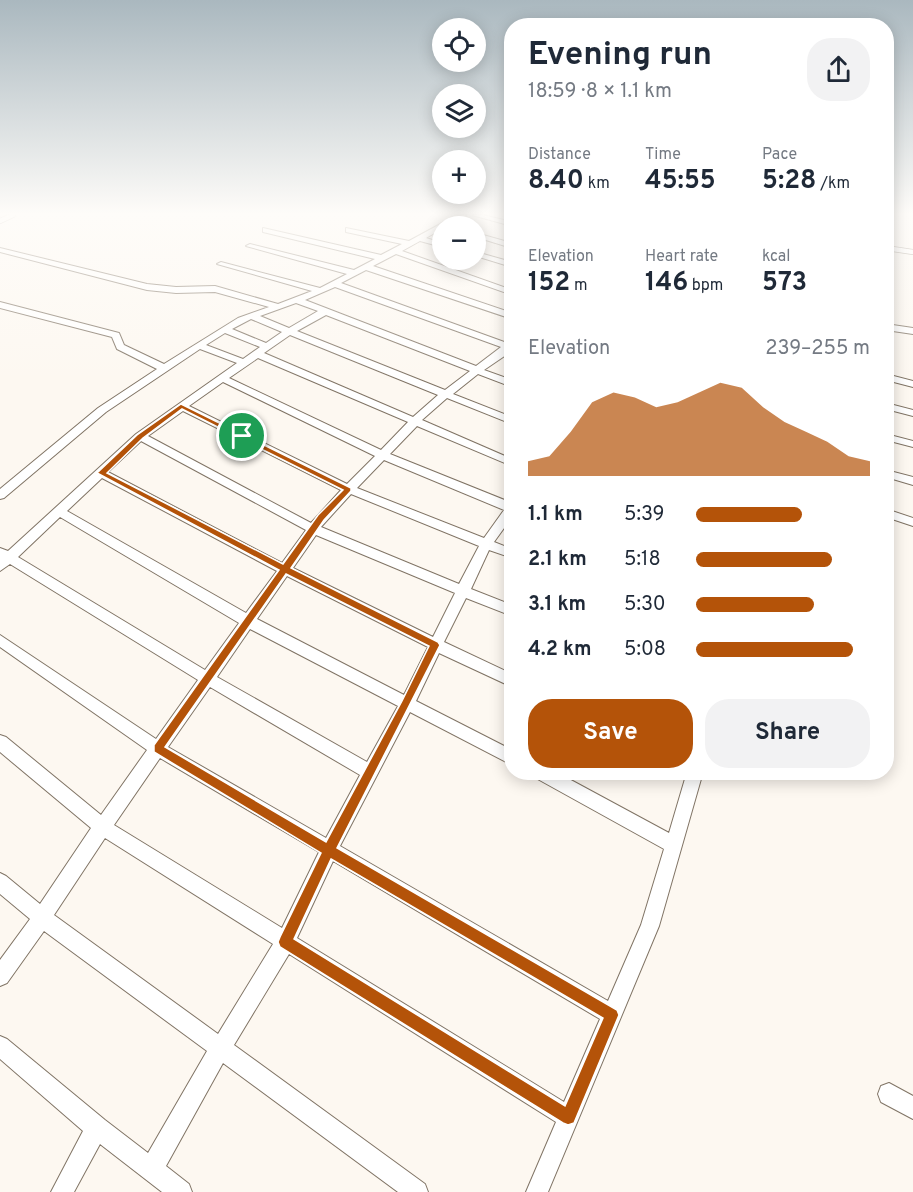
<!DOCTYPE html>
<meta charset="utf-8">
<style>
:root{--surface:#fff;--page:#f2f2f3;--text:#1f2937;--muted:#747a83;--accent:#b45309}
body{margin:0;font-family:Overpass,sans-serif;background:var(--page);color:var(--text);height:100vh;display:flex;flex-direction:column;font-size:22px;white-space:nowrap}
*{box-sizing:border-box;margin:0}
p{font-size:20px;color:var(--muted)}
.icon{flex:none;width:33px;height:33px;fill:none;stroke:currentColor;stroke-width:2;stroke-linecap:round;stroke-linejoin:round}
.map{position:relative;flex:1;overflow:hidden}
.drawer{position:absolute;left:504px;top:18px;width:390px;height:762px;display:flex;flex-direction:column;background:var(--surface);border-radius:24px;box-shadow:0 3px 15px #0003}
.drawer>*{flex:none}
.buttons{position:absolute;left:432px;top:18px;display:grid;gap:12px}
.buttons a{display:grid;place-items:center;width:54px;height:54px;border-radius:50%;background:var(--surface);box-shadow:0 3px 15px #0003;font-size:30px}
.pin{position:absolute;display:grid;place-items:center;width:51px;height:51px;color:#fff;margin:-26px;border:3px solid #fff;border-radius:50%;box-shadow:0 2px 6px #0007}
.round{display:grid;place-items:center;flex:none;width:63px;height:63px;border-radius:24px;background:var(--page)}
.overview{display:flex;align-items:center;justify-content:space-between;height:102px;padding:0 24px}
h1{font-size:33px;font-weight:700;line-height:45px}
.stats{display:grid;grid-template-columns:repeat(3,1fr);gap:9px;height:102px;padding:6px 24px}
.stats div{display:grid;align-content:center}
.stats b{font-size:26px;font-weight:700}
.stats small{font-size:16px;font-weight:400}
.stats p{font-size:16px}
.chart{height:168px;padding:12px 24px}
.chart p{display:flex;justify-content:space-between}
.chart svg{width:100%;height:108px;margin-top:6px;fill:var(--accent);opacity:.7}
.button{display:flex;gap:12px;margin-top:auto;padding:12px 24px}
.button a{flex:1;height:69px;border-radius:24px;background:var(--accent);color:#fff;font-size:24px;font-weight:700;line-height:69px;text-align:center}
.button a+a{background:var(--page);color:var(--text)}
ul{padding:0 24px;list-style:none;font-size:20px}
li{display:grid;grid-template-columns:96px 72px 1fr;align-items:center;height:45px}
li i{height:15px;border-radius:8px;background:var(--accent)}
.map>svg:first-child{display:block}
</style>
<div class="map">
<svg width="913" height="1192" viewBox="0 0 913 1192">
<rect width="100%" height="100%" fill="#fdf8f1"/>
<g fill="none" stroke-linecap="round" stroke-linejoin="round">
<defs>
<g id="lane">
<path d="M0 221 13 215"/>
<path d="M886 248 913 252"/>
</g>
<g id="street">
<path d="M457 215H466L426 238 442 243V247L420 241 402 251 512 290V295L396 254 373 266 512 313V319L366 270 341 283 507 343 512 341V351L484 370 512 380V387L478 374 453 394 512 417V424L447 398 422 420 512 459V466L417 426 390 454 512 503V517L494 542 512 549V558L489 550 471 589 512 605V616L466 598 444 642 512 674V687L439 653 416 701 512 750V765L410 712 340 846 608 1001 641 925 664 849 534 777 532 772H556L669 833 687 772H703L659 926 548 1192H526L556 1122 289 954 234 1045 425 1184 428 1192H398L223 1063 166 1166 189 1184 192 1192H162L100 1144 74 1192H51L83 1131 0 1059V1036L7 1039 105 1120 148 1153 207 1051 44 931 7 983 0 986V960L30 919 0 894V873L6 876 40 904 91 828 0 752V735L6 737 101 815 147 750 0 647V635L156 739 198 680 10 564 0 571V548L8 551 136 434 237 363 200 349 106 412 4 498 0 499V489L98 408 157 369 117 349 112 337 0 308V302L119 333 124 345 164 364 238 318 269 307 215 292 176 293 147 290 0 252V248L147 284 176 287 215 286 278 304 312 291 217 264 221 262 320 288 347 274 246 246 250 244 354 270 375 259 263 232V228L381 255 402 244 346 232V228L409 241ZM335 287 501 347 476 366 305 300ZM296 303 318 311 289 328 260 316ZM326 315 470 371 445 390 297 331ZM251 319 282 332 266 343 232 329ZM225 333 260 347 243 359 206 345ZM290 335 438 395 413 417 264 353ZM258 358 408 422 381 450 229 378ZM223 382 375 456 347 484 189 406ZM183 411 341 490 311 523 148 436ZM141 441 306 530 282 563 108 472ZM384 460 504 510 484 538 357 488ZM102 478 277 571 246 613 67 511ZM351 494 479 546 459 584 321 527ZM60 517 239 623 205 670 18 557ZM316 535 455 593 433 637 293 568ZM287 576 428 647 404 695 257 619ZM250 629 398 706 367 762 217 677ZM210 687 360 775 326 838 168 747ZM160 758 319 852 282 928 114 825ZM105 838 273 944 218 1034 54 915ZM333 861 600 1019 564 1102 297 938Z"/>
<path d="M472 215H483L512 222V226Z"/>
<path d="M476 233 512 243V248L476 237Z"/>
<path d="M476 252 512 262V267L476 256Z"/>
<path d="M886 324 913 328V334L886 330Z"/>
<path d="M886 374 913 381V387L886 380Z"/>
<path d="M886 403 913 410V416L886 409Z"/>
<path d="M886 434 913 441V447L886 440Z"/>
<path d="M886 470 913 477V485L886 477Z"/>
<path d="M886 509 913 518V526L886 517Z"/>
<path d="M889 1083 913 1096V1119L881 1102 878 1094 881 1086Z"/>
</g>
</defs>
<use href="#lane" stroke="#807465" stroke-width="6"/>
<use href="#street" stroke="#807465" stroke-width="2"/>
<use href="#lane" stroke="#fff" stroke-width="4.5"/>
<use href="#street" fill="#fff" fill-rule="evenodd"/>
</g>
<linearGradient id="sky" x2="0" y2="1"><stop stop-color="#aab8bf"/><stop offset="0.56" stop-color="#fefcf9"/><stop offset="1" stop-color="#fefcf9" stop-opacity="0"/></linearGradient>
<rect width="913" height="381" fill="url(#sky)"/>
<path fill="#b45309" stroke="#fff" stroke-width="1.5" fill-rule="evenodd" d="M181 404 351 488V491L324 520 291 568 438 642 440 645 337 848 617 1010 619 1015 574 1123 568 1125 563 1123 280 947 278 942 280 937 321 853 154 752V745L279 570 97 473 137 435ZM182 409 343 490 318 515 283 564 107 473 143 438ZM286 574 429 646 402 701 326 842 165 747ZM331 859 603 1018 565 1106 294 939Z"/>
</svg>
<div class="buttons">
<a><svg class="icon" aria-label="locate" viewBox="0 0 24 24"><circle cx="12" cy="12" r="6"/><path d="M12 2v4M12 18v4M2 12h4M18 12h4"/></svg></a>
<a><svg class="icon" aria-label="layers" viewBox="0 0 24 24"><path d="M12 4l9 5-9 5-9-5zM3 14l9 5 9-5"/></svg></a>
<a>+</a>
<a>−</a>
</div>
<div class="pin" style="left:242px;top:436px;background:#1e9e55"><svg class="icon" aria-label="arrive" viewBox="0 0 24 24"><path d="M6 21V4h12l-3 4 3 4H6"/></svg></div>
<section class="drawer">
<div class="overview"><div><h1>Evening run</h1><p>18:59 · 8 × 1.1 km</p></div><a class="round"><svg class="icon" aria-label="share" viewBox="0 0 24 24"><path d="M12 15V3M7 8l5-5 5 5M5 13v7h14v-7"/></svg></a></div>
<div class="stats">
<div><p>Distance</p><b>8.40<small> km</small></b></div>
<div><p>Time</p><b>45:55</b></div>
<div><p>Pace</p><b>5:28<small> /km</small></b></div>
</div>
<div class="stats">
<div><p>Elevation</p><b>152<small> m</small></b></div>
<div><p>Heart rate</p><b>146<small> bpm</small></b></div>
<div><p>kcal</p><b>573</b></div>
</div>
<div class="chart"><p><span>Elevation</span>239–255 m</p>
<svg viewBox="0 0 160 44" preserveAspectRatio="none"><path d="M0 44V38L10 36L20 26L30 14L40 10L50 12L60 16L70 14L80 10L90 6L100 8L110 16L120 22L130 26L140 30L150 36L160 38V44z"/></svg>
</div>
<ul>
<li><b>1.1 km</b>5:39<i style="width:61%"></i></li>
<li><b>2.1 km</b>5:18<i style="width:78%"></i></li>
<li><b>3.1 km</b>5:30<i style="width:68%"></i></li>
<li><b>4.2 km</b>5:08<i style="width:90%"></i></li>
</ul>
<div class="button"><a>Save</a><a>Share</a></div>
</section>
</div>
